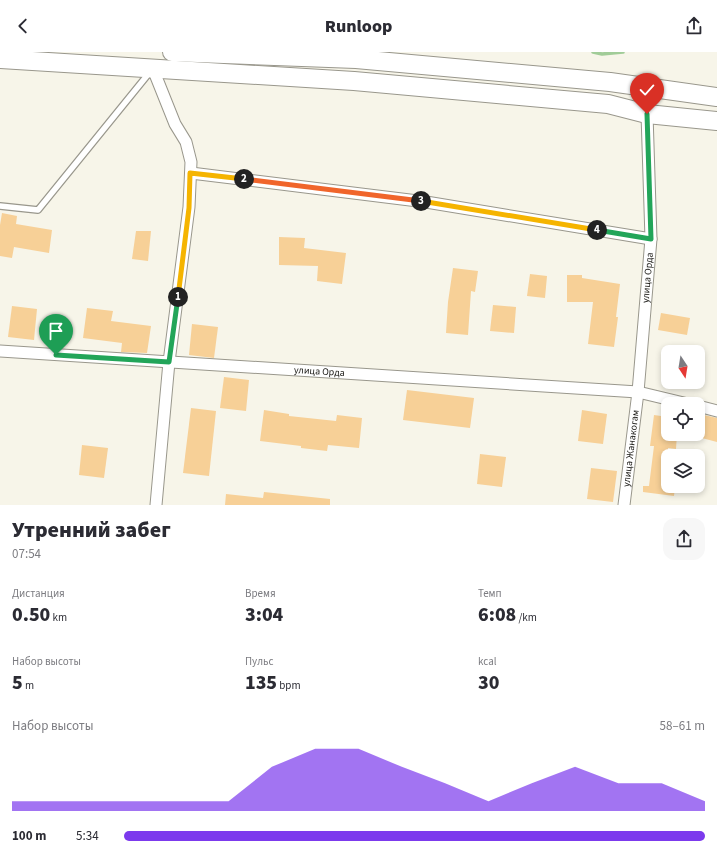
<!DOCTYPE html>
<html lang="ru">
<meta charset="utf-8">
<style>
:root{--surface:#fff;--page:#f7f7f7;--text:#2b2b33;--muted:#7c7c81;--accent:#7c3aed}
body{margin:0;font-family:"Source Sans 3",sans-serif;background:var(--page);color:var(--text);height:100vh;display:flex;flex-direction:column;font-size:15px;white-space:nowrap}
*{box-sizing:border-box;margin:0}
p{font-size:13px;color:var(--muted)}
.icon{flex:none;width:22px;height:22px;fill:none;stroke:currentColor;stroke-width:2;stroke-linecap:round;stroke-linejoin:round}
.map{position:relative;height:453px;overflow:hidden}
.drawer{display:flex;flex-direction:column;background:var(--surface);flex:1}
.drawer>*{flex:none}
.needle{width:26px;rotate:168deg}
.tools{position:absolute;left:661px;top:293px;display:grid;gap:8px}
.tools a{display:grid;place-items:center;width:44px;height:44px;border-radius:8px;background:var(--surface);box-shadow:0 2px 6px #0003;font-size:20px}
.pin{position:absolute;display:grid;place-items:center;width:34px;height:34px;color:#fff;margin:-41px -17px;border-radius:50% 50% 50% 0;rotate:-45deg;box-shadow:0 0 4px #0007}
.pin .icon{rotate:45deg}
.km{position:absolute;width:20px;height:20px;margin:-10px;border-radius:50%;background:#222;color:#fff;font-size:11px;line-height:20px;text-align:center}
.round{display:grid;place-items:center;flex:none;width:42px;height:42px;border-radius:12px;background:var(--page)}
.headline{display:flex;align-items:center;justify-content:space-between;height:68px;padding:0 12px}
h1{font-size:22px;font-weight:800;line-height:30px}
.metrics{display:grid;grid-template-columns:repeat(3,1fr);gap:6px;height:68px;padding:4px 12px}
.metrics div{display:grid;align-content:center}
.metrics b{font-size:20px;font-weight:800}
.metrics small{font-size:11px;font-weight:400}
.metrics p{font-size:11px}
.chart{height:112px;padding:8px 12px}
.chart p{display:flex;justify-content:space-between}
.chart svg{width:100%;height:72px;margin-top:4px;fill:var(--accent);opacity:.7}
ul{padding:0 12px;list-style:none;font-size:13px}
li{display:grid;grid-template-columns:64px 48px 1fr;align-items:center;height:30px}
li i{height:10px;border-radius:5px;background:var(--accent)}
header{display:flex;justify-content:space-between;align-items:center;height:52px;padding:0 12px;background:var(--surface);font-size:18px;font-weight:800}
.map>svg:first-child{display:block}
</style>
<header><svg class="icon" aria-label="back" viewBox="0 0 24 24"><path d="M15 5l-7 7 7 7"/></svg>Runloop<svg class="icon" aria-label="share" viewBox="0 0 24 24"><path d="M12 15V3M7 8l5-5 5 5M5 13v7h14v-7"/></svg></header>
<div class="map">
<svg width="717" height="453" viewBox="0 0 717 453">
<rect width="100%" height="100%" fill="#f7f5e9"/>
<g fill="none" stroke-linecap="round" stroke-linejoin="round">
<path stroke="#a1cc98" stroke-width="3.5" d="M593 0 602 2 623 0"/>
</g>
<g fill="#f7d097">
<path d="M2 161 17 164 16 172 52 178 49 201 14 195 12 206 0 204V173Z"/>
<path d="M136 179H151L148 209 132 207Z"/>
<path d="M279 185 305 186 304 196 346 201 342 232 317 229 318 214 279 213Z"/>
<path d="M453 216 478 219 475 240 471 239 468 283 446 281 448 250Z"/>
<path d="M530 222 547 224 545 246 527 244Z"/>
<path d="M567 223H582V226L620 232 616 265H618L614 295 588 292 593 250H567Z"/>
<path d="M493 253 516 255 514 281 490 279Z"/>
<path d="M12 254 37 257 34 288 8 285Z"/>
<path d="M87 256 113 259 111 269 151 274 147 301 121 300 122 291 83 286Z"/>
<path d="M661 261 690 266 687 283 658 278Z"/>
<path d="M192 272 218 275 214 306 189 303Z"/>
<path d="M224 325 249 328 246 359 220 356Z"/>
<path d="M407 338 474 346 470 376 403 368Z"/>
<path d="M191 356 216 359 209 424 183 421Z"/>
<path d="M264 358 289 362V364L336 369 337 363 362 366 359 396 328 393 327 399 301 396V394L260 389Z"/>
<path d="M582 358 607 362 603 392 578 389Z"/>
<path d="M654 363 668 365V382H677L676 397 668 396V434H675L674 444 643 440V434H649L654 394H650Z"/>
<path d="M704 363 717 366V390L698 385Z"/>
<path d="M82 393 108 396 104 426 79 423Z"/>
<path d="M480 402 506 405 502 435 477 432Z"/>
<path d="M591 416 617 419 613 450 587 447Z"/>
<path d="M264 440 330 447V453H225L226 442 263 446Z"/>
</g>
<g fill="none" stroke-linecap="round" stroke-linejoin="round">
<defs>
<path id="service" d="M0 154 38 158 150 20"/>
<g id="minor">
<path d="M153 17 175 72 186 90 191 110 189 155 169 310 156 453"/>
<path d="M191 121 426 150 651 187"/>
<path id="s1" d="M0 299 638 340 651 187 647 62"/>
<path d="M698 354 717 359"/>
<path id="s2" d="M624 453 638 340 688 352"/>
</g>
<g id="trunk">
<path d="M172 0 356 7 610 30 717 45"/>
<path d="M0 7 354 29 608 52 647 62 717 69"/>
</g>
</defs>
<use href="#service" stroke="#99978c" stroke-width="8"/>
<use href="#minor" stroke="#99978c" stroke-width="13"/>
<use href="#trunk" stroke="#99978c" stroke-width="20"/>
<use href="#service" stroke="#fff" stroke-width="5.5"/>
<use href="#minor" stroke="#fff" stroke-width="11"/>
<use href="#trunk" stroke="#fff" stroke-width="18"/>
</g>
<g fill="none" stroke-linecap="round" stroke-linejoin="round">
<defs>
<path id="split-1" d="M56 303 169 310 178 245"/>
<path id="split-2" d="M178 245 189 156 190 121 244 127"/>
<path id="split-3" d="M244 127 421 149"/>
<path id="split-4" d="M421 149 597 178"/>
<path id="split-5" d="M597 178 651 187 647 62"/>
</defs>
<use href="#split-1" stroke="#fff" stroke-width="8"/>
<use href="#split-2" stroke="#fff" stroke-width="8"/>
<use href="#split-3" stroke="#fff" stroke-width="8"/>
<use href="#split-4" stroke="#fff" stroke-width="8"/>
<use href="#split-5" stroke="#fff" stroke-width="8"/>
<use href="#split-1" stroke="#22a559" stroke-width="5"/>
<use href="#split-2" stroke="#f5b400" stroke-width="5"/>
<use href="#split-3" stroke="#f0652b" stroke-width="5"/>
<use href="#split-4" stroke="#f5b400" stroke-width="5"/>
<use href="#split-5" stroke="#22a559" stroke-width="5"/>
</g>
<g text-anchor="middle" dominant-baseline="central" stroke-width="3.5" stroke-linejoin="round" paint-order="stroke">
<g font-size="10" fill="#191814" stroke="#f7f5e9">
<text stroke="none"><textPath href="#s1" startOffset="754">улица Орда</textPath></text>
<text stroke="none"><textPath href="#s1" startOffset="320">улица Орда</textPath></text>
<text stroke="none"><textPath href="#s2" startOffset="57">улица Жанакогам</textPath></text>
</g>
</g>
</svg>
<div class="tools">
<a><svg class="needle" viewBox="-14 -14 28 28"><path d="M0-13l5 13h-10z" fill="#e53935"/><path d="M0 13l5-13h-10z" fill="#7c7c81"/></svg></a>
<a><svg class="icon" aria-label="locate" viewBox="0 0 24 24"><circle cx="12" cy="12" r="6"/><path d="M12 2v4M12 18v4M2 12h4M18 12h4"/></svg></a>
<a><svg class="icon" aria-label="layers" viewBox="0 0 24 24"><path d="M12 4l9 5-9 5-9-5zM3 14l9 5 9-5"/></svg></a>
</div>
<div class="pin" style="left:56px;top:303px;background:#1e9e55"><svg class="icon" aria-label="arrive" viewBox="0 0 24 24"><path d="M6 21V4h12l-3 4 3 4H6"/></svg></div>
<div class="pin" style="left:647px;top:62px;background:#d93025"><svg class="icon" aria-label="check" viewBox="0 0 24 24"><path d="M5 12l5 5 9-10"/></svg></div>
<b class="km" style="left:178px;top:245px">1</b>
<b class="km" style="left:244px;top:127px">2</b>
<b class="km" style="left:421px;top:149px">3</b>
<b class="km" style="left:597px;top:178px">4</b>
</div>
<section class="drawer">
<div class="headline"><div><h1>Утренний забег</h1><p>07:54</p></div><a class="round"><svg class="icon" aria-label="share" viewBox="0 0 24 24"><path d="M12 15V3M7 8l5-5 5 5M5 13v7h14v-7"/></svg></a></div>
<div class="metrics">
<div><p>Дистанция</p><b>0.50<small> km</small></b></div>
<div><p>Время</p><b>3:04</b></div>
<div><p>Темп</p><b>6:08<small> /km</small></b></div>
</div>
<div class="metrics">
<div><p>Набор высоты</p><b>5<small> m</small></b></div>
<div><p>Пульс</p><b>135<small> bpm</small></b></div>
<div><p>kcal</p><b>30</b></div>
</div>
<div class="chart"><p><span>Набор высоты</span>58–61 m</p>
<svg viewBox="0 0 160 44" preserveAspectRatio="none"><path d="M0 44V38L10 38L20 38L30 38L40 38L50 38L60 17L70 6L80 6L90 17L100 27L110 38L120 27L130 17L140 27L150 27L160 38V44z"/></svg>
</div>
<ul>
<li><b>100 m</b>5:34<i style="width:100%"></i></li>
</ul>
</section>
